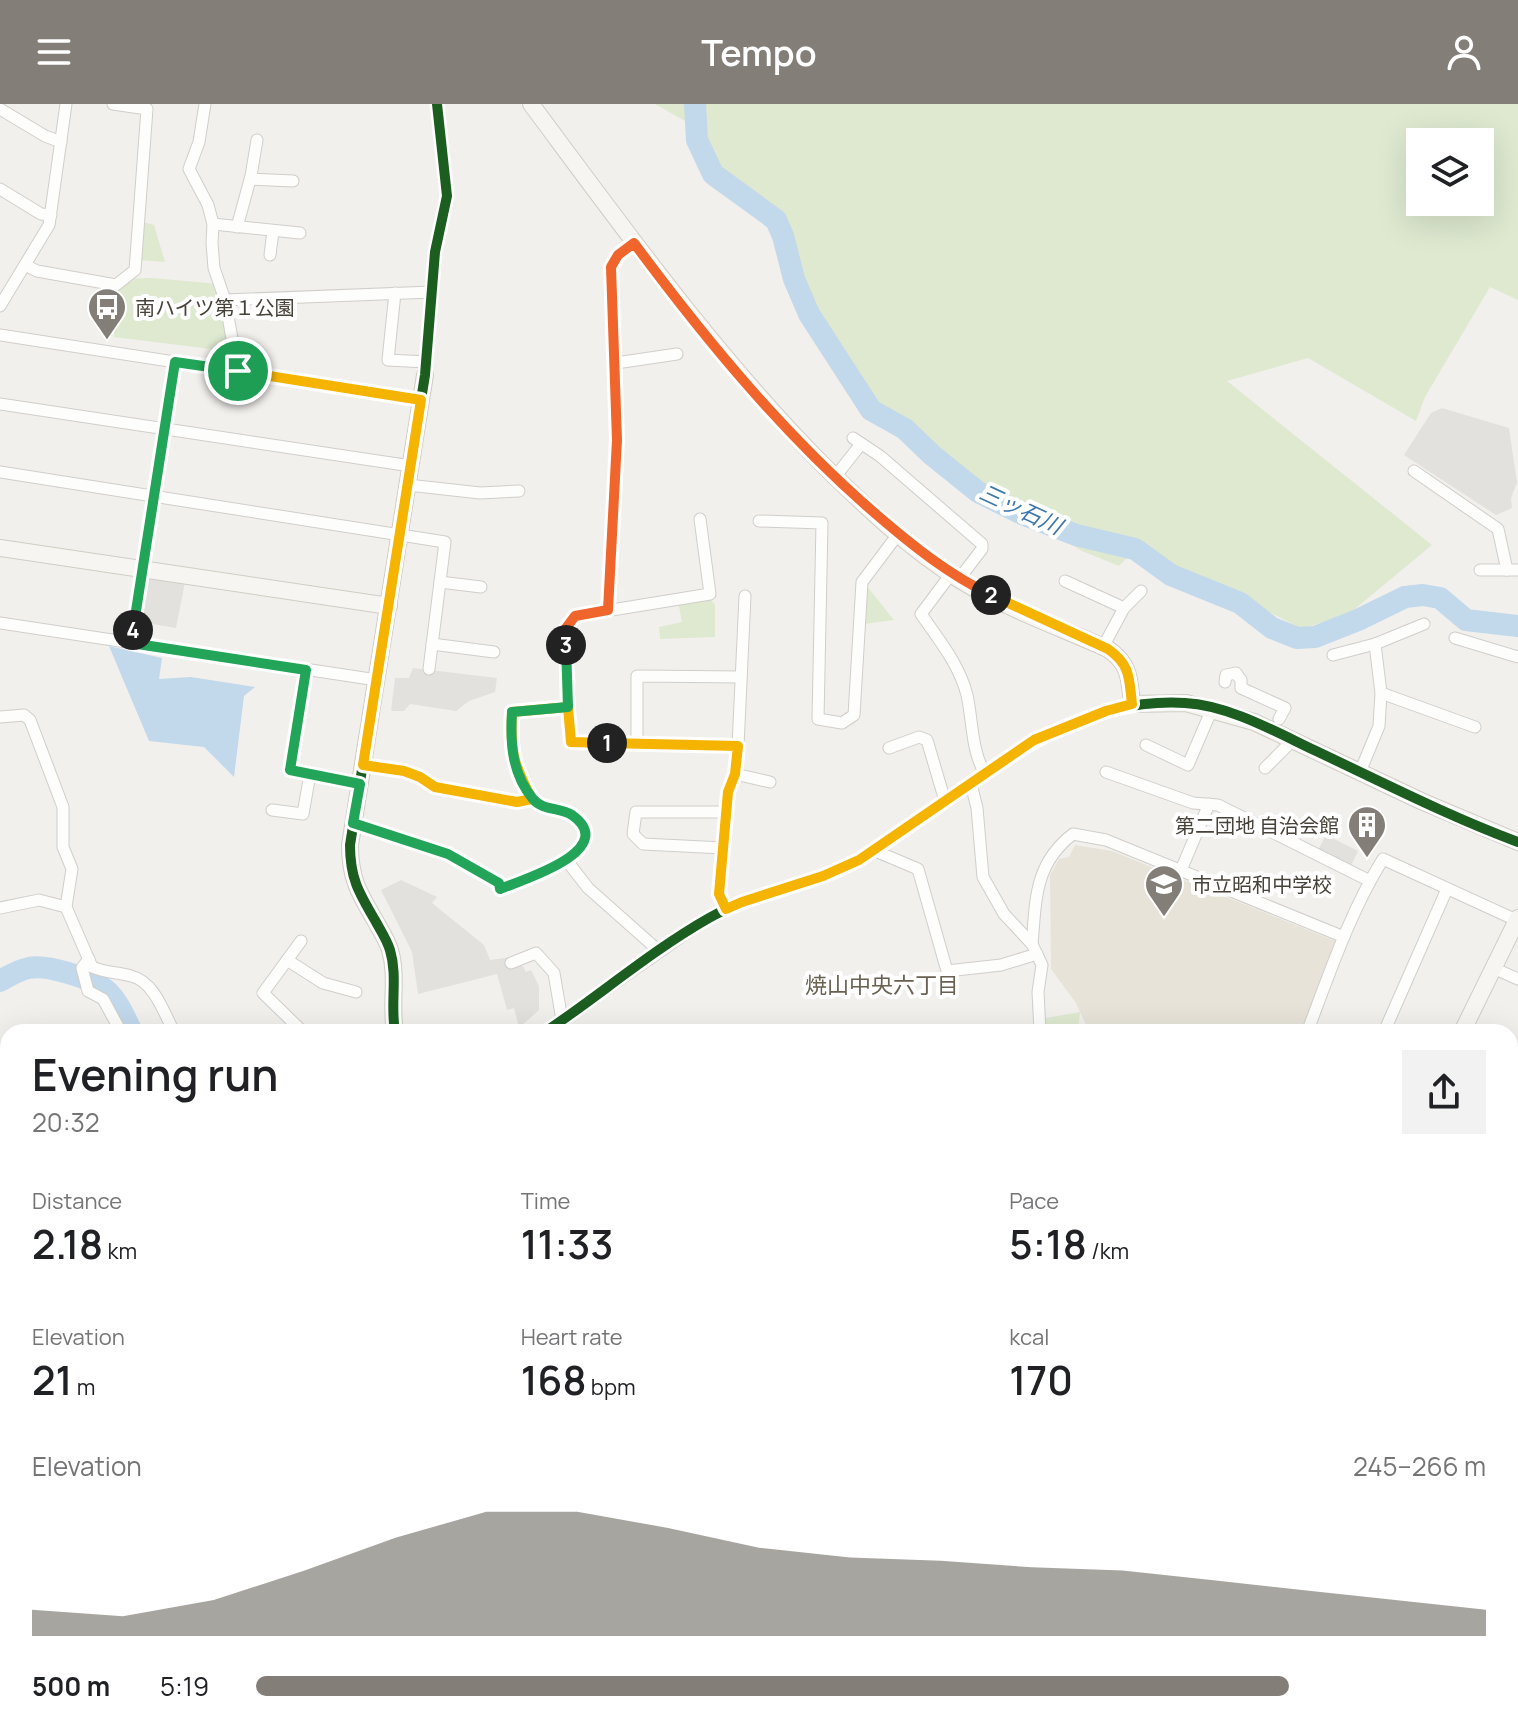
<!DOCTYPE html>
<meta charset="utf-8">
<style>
:root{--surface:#fff;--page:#f2f2f2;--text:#202124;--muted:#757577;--accent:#837f78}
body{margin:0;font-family:Manrope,"Noto Sans JP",sans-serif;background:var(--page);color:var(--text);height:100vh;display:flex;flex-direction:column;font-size:30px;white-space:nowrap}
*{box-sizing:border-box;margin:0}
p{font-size:26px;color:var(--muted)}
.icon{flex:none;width:44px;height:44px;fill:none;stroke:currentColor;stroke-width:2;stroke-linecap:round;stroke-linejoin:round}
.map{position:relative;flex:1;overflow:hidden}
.details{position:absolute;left:0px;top:920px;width:1518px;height:708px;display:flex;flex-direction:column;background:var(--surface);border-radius:24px 24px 0 0;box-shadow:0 8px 32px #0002}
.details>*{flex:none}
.fabs{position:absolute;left:1406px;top:24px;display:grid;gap:16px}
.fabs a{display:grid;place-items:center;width:88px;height:88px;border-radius:0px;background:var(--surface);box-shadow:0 8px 32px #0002;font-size:40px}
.pin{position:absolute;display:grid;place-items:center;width:68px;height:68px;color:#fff;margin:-34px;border:4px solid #fff;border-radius:50%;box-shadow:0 2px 8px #0007}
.km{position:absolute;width:40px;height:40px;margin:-20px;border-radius:50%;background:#222;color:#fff;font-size:22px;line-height:40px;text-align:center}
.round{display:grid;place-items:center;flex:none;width:84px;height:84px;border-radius:0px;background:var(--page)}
.head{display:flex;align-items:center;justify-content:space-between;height:136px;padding:0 32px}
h1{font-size:44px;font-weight:600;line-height:60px}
.figures{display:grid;grid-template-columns:repeat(3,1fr);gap:12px;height:136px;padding:8px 32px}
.figures div{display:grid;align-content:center}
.figures b{font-size:40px;font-weight:600}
.figures small{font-size:22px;font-weight:400}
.figures p{font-size:22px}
.chart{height:224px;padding:16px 32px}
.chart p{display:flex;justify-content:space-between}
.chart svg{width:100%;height:144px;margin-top:8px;fill:var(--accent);opacity:.7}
ul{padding:0 32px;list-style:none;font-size:26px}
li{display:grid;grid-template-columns:128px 96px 1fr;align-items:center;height:60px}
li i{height:20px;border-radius:10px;background:var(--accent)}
header{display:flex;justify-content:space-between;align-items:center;height:104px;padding:0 32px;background:var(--accent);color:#fff;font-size:36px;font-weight:600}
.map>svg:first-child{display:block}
</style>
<header><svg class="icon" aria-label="menu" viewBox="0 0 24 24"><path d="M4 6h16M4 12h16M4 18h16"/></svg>Tempo<svg class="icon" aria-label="person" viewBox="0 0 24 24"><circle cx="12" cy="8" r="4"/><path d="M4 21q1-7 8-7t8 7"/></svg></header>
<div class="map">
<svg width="1518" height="1628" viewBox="0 0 1518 1628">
<rect width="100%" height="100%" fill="#f2f0ed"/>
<g fill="#e7e3d9">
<path d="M1075 741 1112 747 1340 839 1302 928H1082L1086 921 1076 899 1051 865 1050 771 1059 755 1069 753Z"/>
<path d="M1278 1620H1331L1348 1628H1283Z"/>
</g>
<g fill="#dee9d0" fill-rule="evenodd">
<path d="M655 0H1518V196L1490 183 1425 293 1416 317 1308 254 1227 277 1432 441 1350 509 1302 525 1234 490 1127 454 1119 462 1082 447 959 369 868 297 813 209 794 156 789 138V125L778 112 754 97 721 69 701 26ZM1420 38H1480V98H1420Z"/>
<path d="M139 117 154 121 165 158 137 156Z"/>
<path d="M152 174 219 180 235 248 114 233 116 181 123 175Z"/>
<path d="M865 480 894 516 864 520Z"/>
<path d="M710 494 715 501V533L660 535 659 523 682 518 678 497Z"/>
<path d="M1080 908 1078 928H1040V915Z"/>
<path d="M1510 1178 1518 1181V1233L1511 1234Z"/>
<path d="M0 1207 8 1208V1264L0 1261Z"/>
<path d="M0 1285H8V1620H290L277 1628H0Z"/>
</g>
<path fill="#f3eeda" d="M0 964 8 979V1025L0 1026Z"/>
<g fill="#e3e1de">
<path d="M1442 304 1509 324 1517 379 1511 394 1512 404 1496 411 1404 351 1431 309Z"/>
<path d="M149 472 185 478 176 524 141 518Z"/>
<path d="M413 564 497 574 495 588 469 597 456 607 410 600 404 607H391L395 574H409Z"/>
<path d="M1326 731 1358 747 1351 762 1318 746Z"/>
<path d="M401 776 437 793 432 799 484 841 490 856 512 853 515 862H523L526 868 531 866 539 882V906L519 924 514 904 507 906 497 870 418 890 412 848 381 786Z"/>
</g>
<path fill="#c2d8eb" d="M109 542 162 554 159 575 191 573 255 583 244 592 234 673 204 643 149 637Z"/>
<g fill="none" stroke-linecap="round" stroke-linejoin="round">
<path stroke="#c2d8eb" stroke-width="4" d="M260 1628 283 1620"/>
<g stroke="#c2d8eb" stroke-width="22">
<path d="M695 0 697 36 713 70 776 116 783 132 794 175 809 210 871 306 905 325 932 351 978 388 1022 410 1076 431 1135 445 1171 471 1240 499 1272 524 1297 534 1315 533 1358 516 1405 493 1423 491 1440 494 1466 516 1518 522"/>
<path d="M0 877C9 872 18 866 29 864 46 860 91 874 106 886 118 896 125 914 132 928"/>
<path d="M1510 1243 1518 1242"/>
</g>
<defs>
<g id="street">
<path d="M205 0 199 38 189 65 208 101 213 120 212 139 214 164 225 196 238 267"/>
<path d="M0 5 45 32 61 38"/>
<path d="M250 75 293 77"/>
<path d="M0 85 41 110 51 111"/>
<path d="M213 120 300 129"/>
<path d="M237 123 251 72 257 36"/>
<path d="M270 151 273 127"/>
<path d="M25 161 37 167 116 181 135 166 147 5 113 0"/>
<path d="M395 189 388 256 426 258"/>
<path d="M225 196 432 188"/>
<path d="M0 202 49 121 66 0"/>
<path d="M0 231 421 296"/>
<path d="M616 259 677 250"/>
<path d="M425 271 435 148 447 92 437 0"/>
<path d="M0 300 411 362"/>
<path d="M853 334 880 352 982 440V445L959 475"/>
<path d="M1414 367 1498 425 1507 466"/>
<path d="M0 368 445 438 429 565"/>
<path d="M835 373 861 340"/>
<path d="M408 381 480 389 519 387"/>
<path d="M700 415 710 490 575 512 566 524 571 638 738 642"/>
<path d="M759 417 822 419 818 615 842 619 854 611 862 478 899 429"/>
<path d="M1480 466H1518"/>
<path d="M951 470 921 510C939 536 959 560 967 591 973 619 971 645 985 670"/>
<path d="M1065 477 1124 504"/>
<path d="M440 478 481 483"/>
<path d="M608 506 617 336 611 163 618 151 634 139"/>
<path d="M0 519 377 576"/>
<path d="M1455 534 1518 553"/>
<path d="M131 539 175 258"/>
<path d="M432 540 494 548"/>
<path d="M1103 543 1124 504 1141 487"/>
<path d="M1333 551 1375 540"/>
<path d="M306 566 290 666 360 680"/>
<path d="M1225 578 1226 571 1236 569 1241 576V584L1285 604 1279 615"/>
<path d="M1381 589 1475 623"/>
<path d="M568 603 512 608C510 639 511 671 533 696 543 706 556 703 568 708 578 713 588 727 584 738 581 745 572 752 567 757L588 784 659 847"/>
<path d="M0 613 24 611 30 616 63 703V743L72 765 66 803 92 863C106 869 117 868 131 872 154 877 164 909 174 928"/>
<path d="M637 639V572L741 573"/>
<path d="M1146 641 1188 661 1212 605"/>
<path d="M889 644 919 633 927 636 945 697"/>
<path d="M363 661 404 667 420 673 435 683 517 698 532 695"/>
<path d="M1265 664 1293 636"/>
<path d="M1106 668 1193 699 1218 701 1370 777"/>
<path d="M1360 668 1379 622 1381 589 1375 540 1424 520"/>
<path d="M735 670 770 678"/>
<path d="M971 680 977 704 983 773 1004 810 1032 840 1042 861 1038 888 1040 928"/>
<path d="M272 706 303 710 310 670"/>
<path d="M353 719 448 750 499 779 500 785 567 757"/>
<path d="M723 744 643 740 633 730 636 708H726"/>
<path d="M873 746 918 765 947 867 1001 861 1037 850"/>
<path d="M1181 766 1209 700"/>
<path d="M0 804 39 796 66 803"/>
<path d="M726 805 719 790 728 688 735 670 738 642 745 492"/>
<path d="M301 837 263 889 303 928"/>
<path d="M1032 840C1036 796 1034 760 1073 730L1106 736 1344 833"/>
<path d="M89 855 82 864 88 887 103 895 121 928"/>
<path d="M287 856 323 879 356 888"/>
<path d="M511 859 536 849 554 869 562 916"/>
<path d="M1493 864 1518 875"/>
<path d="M545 928 708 814 742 798 823 772 859 756 1034 636 1106 607 1132 600"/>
<path d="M1311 928 1308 926C1330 868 1350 808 1383 755L1516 816"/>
<path d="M1384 928 1447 785"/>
<path d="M1510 945 1518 949"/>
<path d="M1510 1021 1518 1025"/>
<path d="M1510 1096 1518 1099"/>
<path d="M1510 1168 1518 1171"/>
<path d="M1510 1300H1518"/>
<path d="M1510 1519 1518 1514"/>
<path d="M457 1620 467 1628"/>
<path d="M900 1620 905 1628"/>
<path d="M1168 1620 1174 1628"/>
<path d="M1274 1620 1280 1628"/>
<path d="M376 1628 383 1620"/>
<path d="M423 1628 430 1620"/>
<path d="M579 1628 588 1620"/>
<path d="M700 1628 712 1620"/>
<path d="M819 1628 831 1620"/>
<path d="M943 1628 955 1620"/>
<path d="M1063 1628 1075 1620"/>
</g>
<g id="secondary">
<path d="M531 0C624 125 715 252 825 363 866 403 910 445 960 476 1005 504 1059 523 1108 545 1131 561 1129 575 1132 600L1186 599 1254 618 1421 697 1518 738"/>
<path d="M0 444 389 502"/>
<path d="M395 928C390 900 398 873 390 846 387 836 381 827 376 818 359 789 350 775 350 741L425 271"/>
<path d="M1462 928 1518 814"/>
<path d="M1260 1620 1265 1628"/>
</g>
<g id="primary">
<path d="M0 1034 8 1033"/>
<path d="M1510 1420 1518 1434"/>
</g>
</defs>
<use href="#street" stroke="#d0ceca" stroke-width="13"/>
<use href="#secondary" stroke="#d0cdc4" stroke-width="18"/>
<use href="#primary" stroke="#d2ccbc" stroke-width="20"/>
<use href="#street" stroke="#fdfdfc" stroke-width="11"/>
<use href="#secondary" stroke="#f6f5f1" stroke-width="16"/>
<use href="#primary" stroke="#f0ede6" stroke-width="18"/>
<defs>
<g id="cycleway">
<path d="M395 928C390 900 398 873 390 846 387 836 381 827 376 818 359 789 350 775 350 741L425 271 435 148 447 92 437 0"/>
<path d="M545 928C600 891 651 847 709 814 756 787 813 783 860 755 963 694 1055 591 1185 599 1228 601 1276 628 1314 646 1382 678 1448 712 1518 738"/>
</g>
</defs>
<use href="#cycleway" stroke="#fff" stroke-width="15"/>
<use href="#cycleway" stroke="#1b5e20" stroke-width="10"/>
</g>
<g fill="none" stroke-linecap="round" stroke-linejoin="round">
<defs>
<path id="split-1" d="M238 267 421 296 363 661 404 667 420 673 435 683 517 698 532 695C513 659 510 648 512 608L568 603 571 638 607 639"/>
<path id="split-2" d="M607 639 738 642 735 670 728 688 719 790 726 805 742 798 823 772 859 756 1034 636 1106 607 1132 600C1129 575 1131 561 1108 545L991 491"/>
<path id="split-3" d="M566 541V524L575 512 608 506 617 336 611 163 618 151 634 139C706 236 785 332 877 411 913 442 948 470 991 491"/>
<path id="split-4" d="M133 526 131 539 306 566 290 666 360 680 353 719 448 750 499 779 500 785C522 776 621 746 572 711 560 703 543 707 533 695 512 670 510 639 512 608L568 603 566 541"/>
<path id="split-5" d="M133 526 175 258 238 267"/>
</defs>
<use href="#split-1" stroke="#fff" stroke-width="16"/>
<use href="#split-2" stroke="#fff" stroke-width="16"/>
<use href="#split-3" stroke="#fff" stroke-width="16"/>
<use href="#split-4" stroke="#fff" stroke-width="16"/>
<use href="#split-5" stroke="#fff" stroke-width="16"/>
<use href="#split-1" stroke="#f5b400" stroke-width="10"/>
<use href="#split-2" stroke="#f5b400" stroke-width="10"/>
<use href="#split-3" stroke="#f0652b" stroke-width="10"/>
<use href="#split-4" stroke="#22a559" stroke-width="10"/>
<use href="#split-5" stroke="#22a559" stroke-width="10"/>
</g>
<defs>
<symbol id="bus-pin" viewBox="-11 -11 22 30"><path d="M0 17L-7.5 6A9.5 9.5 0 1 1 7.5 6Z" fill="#837f78" stroke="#fff"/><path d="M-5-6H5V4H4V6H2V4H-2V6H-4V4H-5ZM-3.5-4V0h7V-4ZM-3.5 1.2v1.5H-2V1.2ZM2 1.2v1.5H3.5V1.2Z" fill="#fff"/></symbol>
<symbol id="building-pin" viewBox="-11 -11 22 30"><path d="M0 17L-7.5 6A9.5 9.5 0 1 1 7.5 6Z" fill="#837f78" stroke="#fff"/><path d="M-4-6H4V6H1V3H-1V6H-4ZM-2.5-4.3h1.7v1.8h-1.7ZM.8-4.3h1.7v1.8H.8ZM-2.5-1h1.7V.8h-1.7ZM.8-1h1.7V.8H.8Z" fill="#fff"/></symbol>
<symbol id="school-pin" viewBox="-11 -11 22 30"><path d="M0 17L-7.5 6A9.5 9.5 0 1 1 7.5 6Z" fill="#837f78" stroke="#fff"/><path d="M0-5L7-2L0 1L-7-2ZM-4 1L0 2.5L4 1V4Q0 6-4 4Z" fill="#fff"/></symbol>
</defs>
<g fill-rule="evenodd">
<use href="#bus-pin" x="85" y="181" width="44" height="60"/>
<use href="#building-pin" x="1345" y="699" width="44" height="60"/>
<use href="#school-pin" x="1142" y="758" width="44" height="60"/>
</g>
<g text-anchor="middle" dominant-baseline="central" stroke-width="8" stroke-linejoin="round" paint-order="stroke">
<g font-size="20" fill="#474239" stroke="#fff" text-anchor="start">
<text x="135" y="203">南ハイツ第１公園</text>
<text x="1339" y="721" text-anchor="end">第二団地 自治会館</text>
<text x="1192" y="780">市立昭和中学校</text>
</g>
<g font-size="22" font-style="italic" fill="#3d76a9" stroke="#fff">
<text transform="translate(1021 405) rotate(25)">三ッ石川</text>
</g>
<g font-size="22" fill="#696152" stroke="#fff">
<text x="882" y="881">焼山中央六丁目</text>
</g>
</g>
</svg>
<div class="fabs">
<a><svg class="icon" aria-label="layers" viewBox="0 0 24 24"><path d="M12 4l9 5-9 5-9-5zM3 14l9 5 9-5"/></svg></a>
</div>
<div class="pin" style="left:238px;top:267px;background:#1e9e55"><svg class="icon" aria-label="arrive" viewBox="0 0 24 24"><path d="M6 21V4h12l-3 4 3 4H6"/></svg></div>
<b class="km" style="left:607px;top:639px">1</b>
<b class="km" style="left:991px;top:491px">2</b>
<b class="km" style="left:566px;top:541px">3</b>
<b class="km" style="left:133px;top:526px">4</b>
<section class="details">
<div class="head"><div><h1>Evening run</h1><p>20:32</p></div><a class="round"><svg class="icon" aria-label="share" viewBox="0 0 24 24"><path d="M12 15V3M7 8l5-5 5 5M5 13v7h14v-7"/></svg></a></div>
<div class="figures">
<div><p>Distance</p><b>2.18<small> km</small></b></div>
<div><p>Time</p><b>11:33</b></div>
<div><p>Pace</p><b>5:18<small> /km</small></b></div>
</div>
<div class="figures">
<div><p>Elevation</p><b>21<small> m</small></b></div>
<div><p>Heart rate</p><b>168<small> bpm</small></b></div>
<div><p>kcal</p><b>170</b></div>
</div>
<div class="chart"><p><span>Elevation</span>245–266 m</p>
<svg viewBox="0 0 160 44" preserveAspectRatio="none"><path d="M0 44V36L10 38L20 33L30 24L40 14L50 6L60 6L70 11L80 17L90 20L100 21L110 23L120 24L130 27L140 30L150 33L160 36V44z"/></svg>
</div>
<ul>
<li><b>500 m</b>5:19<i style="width:84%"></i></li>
</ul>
</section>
</div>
